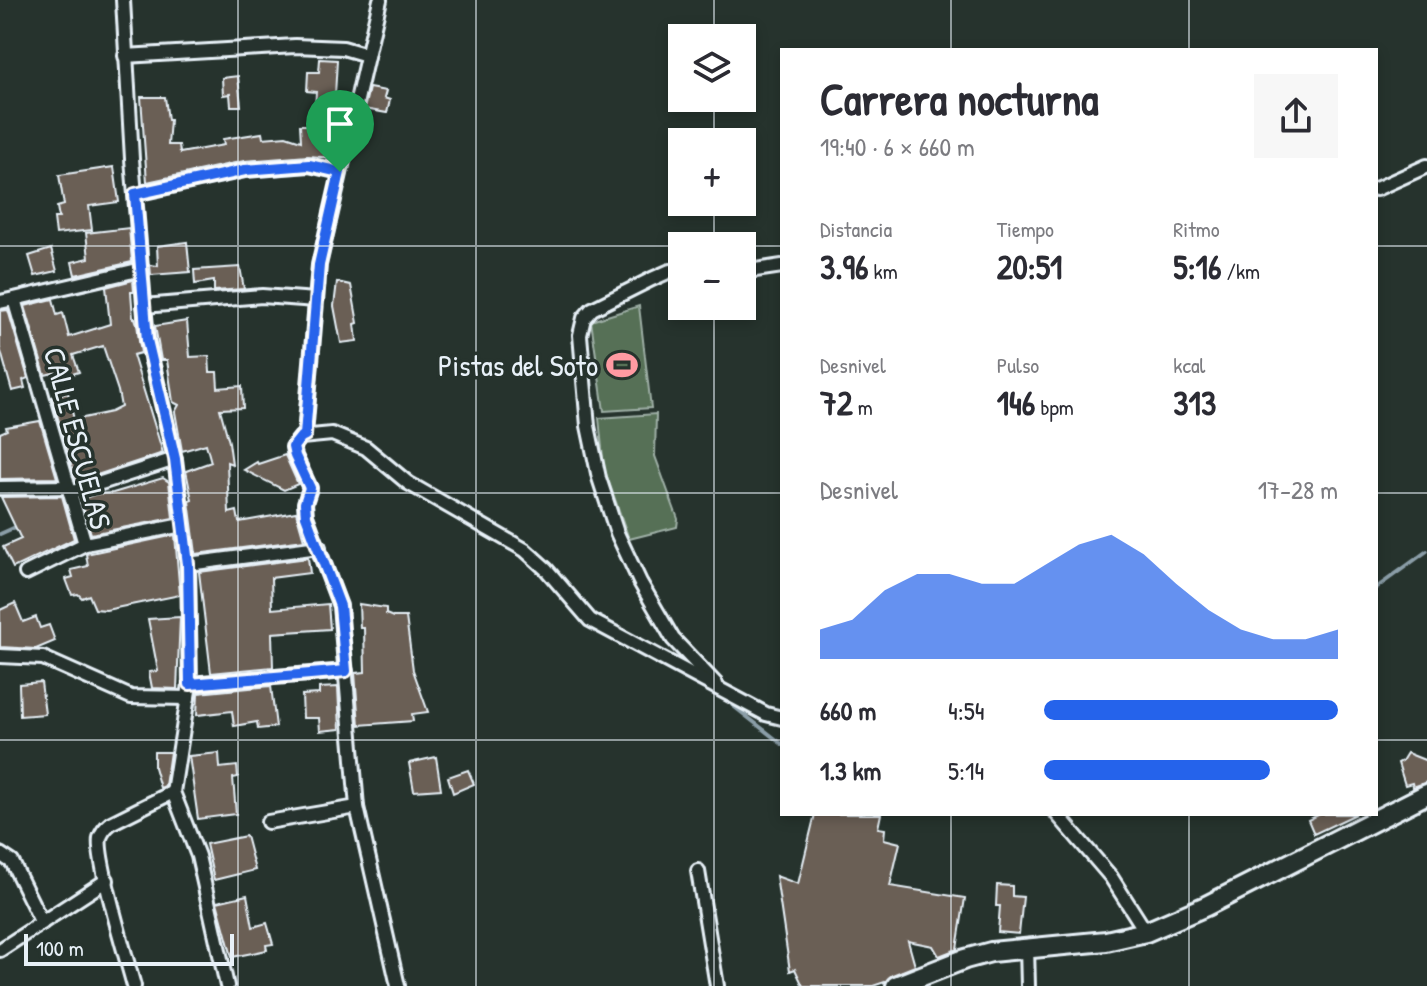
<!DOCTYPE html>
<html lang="es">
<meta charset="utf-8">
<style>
:root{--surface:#fff;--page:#f7f7f7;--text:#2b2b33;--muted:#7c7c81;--accent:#2563eb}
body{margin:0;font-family:"Patrick Hand",sans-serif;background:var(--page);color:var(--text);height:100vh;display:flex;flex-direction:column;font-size:30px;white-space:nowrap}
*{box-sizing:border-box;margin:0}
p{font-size:26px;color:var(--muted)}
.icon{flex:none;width:44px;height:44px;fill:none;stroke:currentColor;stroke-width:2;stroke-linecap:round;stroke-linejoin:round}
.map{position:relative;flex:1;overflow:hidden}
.sheet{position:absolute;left:780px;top:48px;width:598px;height:768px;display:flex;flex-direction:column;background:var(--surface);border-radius:0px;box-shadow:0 4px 12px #0003}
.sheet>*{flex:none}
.fabs{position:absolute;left:668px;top:24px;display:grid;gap:16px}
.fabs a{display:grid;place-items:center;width:88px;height:88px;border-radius:0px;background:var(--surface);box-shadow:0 4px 12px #0003;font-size:40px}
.scale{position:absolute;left:24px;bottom:20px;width:210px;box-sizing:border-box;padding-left:8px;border:4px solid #e8f1f8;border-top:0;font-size:22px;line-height:28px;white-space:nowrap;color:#e8f1f8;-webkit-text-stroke:6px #26332d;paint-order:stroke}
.pin{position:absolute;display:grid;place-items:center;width:68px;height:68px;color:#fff;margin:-82px -34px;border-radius:50% 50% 50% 0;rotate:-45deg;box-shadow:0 0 8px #0007}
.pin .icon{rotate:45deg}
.round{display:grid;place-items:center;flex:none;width:84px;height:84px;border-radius:0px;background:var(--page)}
.overview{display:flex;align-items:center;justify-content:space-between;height:136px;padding:0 40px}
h1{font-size:44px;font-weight:700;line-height:60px}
.metrics{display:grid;grid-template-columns:repeat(3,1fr);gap:12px;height:136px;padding:8px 40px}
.metrics div{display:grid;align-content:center}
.metrics b{font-size:34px;font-weight:700}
.metrics small{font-size:22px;font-weight:400}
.metrics p{font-size:22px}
.chart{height:224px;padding:16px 40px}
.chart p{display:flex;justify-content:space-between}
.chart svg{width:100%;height:144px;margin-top:8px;fill:var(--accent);opacity:.7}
ul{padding:0 40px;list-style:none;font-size:26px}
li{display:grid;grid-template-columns:128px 96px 1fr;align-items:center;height:60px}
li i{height:20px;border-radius:10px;background:var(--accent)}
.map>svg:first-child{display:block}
</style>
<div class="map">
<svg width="1427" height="986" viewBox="0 0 1427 986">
<rect width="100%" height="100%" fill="#26332d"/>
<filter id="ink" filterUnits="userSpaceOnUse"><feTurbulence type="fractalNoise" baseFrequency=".0125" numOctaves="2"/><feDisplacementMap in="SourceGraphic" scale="16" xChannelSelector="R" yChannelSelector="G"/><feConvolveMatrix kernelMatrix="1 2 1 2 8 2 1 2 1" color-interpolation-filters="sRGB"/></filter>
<g filter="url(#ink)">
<g fill="#567056" stroke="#9fb0a7" stroke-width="2">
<path d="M639 306 651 408 604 411 591 321Z"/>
<path d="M656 414 655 456 678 519 677 527 629 539 604 468 599 418Z"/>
</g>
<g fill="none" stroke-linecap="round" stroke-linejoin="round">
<g stroke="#8b9ea8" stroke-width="4">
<path d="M0 534 20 525"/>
<path d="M1376 588 1427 551"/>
<path d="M732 705 782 744"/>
</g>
</g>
<g fill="#6a5f55" stroke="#e8f1f8" stroke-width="2">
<path d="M320 59 337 60 335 95 349 96 334 158 308 156 244 161 147 182 141 97H165L168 120H170L168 145H179L180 153 224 145 223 139 262 133 263 138 286 136 301 141 300 125H314L316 92 307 91 308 72H319Z"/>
<path d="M238 76 241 106H231L230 94 223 95 222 78Z"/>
<path d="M369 88 386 91 384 98 390 100 387 113 364 109Z"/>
<path d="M114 167 119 202 89 206 92 230 56 234 54 218H59L57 207 64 205 59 175Z"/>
<path d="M129 228 132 262 75 275 72 262 89 258 86 233Z"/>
<path d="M187 242 190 272 151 275 150 265 158 266 157 246Z"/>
<path d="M51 249 57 271 35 276 29 256Z"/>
<path d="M240 267 244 289 214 291V281L195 284 194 270Z"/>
<path d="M133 280 134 292H131L133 318H135L137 324 141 353 133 355 163 453 76 482 52 397 68 393 74 420 111 412 121 407 118 391 103 346 73 355 79 372 68 375 66 370 45 375 25 306 53 299 57 315 63 313 69 337 110 324 106 287Z"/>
<path d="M337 282 351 285 358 323 355 324 357 341 341 343 334 306Z"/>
<path d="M8 310 28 378 23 380 25 388 12 391 0 348V311Z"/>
<path d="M187 321 190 357 209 356 210 372H217L218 388 242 386 243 408 220 409 229 442 232 464 227 462 229 513 237 511 239 522 296 512 304 540 196 554 189 501 192 500 186 471 211 462 206 444 182 451 175 412 179 405 173 402 167 360H161L155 326Z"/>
<path d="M40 421 57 478 0 479V433L7 430 6 427Z"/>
<path d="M285 455 298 484 284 490 244 470 257 462 258 464Z"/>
<path d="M163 478 169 482 173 518 91 534 81 499 96 494 113 493Z"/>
<path d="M62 496 74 539 13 568 3 547 21 539 1 497Z"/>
<path d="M175 535 180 595 106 610 95 609 89 595 82 598 78 594 72 595 66 579 73 577 71 570 88 566 86 554Z"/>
<path d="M308 558 310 573 271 578 272 609 328 604 330 629 272 633 273 667 211 673 199 572Z"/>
<path d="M15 603 23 622 36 617 40 628 49 625 55 641 36 649 0 647V610Z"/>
<path d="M359 604 386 608V614L393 617H406L413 670 428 712 412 714 413 721 359 725 355 673 365 672 364 628H360Z"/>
<path d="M180 617 177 689 152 688 149 672 158 671 148 619Z"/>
<path d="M41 682 45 714 20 716 19 684Z"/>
<path d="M271 686 276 727 258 729 257 722 234 726 232 711 197 715 198 693Z"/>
<path d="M338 687 340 729 320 731 319 718H303L302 695 319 694V688Z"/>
<path d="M154 752H170L165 786 160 788 154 767Z"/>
<path d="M219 753 220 768 237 766 238 777 233 778 236 814 198 819 189 756Z"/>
<path d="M1407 753 1427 761V782L1413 787 1412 783 1405 785 1398 763 1402 761Z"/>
<path d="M436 757 441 789 414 791 409 763Z"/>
<path d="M468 770 474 784 453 793 448 777Z"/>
<path d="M815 814H881L878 828 885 829 884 839 900 843 890 886 965 898 957 949 939 956 933 946 908 941 915 966 892 975 885 982 873 986H803L795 969 790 971 776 876 798 884Z"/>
<path d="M1320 814H1356L1314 834 1308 820Z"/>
<path d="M246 836 255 870 214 880 206 844Z"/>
<path d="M997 885 1012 886V896L1023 897 1019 934 998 932 1000 906H996Z"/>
<path d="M247 895 253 927 267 923 273 944 266 945 267 950 232 957 217 902Z"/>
</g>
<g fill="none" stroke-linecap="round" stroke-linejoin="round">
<defs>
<g id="minor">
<path d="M123 0 132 159 147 340 175 459 188 564 190 684 173 792 198 856 227 986"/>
<path d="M125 56 295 46 343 48 367 55"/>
<path d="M1376 189 1427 166"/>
<path d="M135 194 245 170 309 165 340 172"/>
<path d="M682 271H670L652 279 592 309 584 318 580 335 588 426 599 478 617 533 640 582 673 639 716 684"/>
<path d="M742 272 782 266"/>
<path d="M14 299 142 269"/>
<path d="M0 302 14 299 85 544 26 573"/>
<path d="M144 306 262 296 316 300"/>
<path d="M305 435 319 265 380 0"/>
<path d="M0 488 68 487"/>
<path d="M70 493 175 459"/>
<path d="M85 544 182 525"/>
<path d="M188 564 319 547"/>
<path d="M0 656 43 658 131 697 188 698"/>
<path d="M190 684 346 671"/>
<path d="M1057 814 1111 877 1146 932"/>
<path d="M268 822 357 807"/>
<path d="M0 854 12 862 42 923"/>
<path d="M698 871 717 986"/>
<path d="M1027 947 1028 986"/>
<path d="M0 950 107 880"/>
<path d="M134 986C127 960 96 858 100 838 102 831 106 827 111 823L173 792"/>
<path d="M398 986 357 807 340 606 306 516 305 503 310 488 295 456 293 447 301 437 332 434 366 448 408 483 525 550 546 569 590 620 766 714 782 718"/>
</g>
<path id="secondary" d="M896 986 965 959 991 952 1106 941 1146 932 1206 906 1427 794"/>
</defs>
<use href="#minor" stroke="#e8f1f8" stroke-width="18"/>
<use href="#secondary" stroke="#e8f1f8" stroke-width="24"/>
<use href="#minor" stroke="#26332d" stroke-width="12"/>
<use href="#secondary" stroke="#26332d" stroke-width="18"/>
</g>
</g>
<g fill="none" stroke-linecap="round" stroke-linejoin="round" filter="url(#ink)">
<defs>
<path id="route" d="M309 165 340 172 319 265 305 435 301 437 293 447 295 456 310 488 305 503 306 516 340 606 346 671 190 684 188 564 175 459 147 340 135 194 245 170Z"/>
</defs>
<use href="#route" stroke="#fff" stroke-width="16"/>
<use href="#route" stroke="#2563eb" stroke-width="10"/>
</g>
<path fill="none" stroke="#e8f1f8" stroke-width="2" stroke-opacity="0.55" d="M238 0V986M476 0V986M714 0V38M951 0V50M1189 0V50M714 98V142M714 202V246M0 246H682M742 246H782M1376 246H1427M714 306V986M0 493H782M1376 493H1427M0 740H782M1376 740H1427M951 814V986M1189 814V986"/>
<defs>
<symbol id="stadium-bare" viewBox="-9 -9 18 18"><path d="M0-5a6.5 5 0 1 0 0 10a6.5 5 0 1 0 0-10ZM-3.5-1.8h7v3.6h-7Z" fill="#ff9aa2" stroke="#26332d" stroke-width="2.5" paint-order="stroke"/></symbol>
</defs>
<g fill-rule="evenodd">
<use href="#stadium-bare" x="600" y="343" width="44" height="44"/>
</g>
<g text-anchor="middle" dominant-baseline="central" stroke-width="7" stroke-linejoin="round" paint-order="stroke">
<g font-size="30" fill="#e8f1f8" stroke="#26332d" text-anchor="end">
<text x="598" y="365">Pistas del Soto</text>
</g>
<g font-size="30" fill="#e8f1f8" stroke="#26332d">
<text transform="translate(78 438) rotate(75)">CALLE ESCUELAS</text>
</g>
</g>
</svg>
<div class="fabs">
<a><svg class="icon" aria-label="layers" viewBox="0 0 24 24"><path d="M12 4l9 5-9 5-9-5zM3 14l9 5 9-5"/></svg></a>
<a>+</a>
<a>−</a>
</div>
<div class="scale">100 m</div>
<div class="pin" style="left:340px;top:172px;background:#1e9e55"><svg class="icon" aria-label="arrive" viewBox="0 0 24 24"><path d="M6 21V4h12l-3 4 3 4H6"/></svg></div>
<section class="sheet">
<div class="overview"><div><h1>Carrera nocturna</h1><p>19:40 · 6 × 660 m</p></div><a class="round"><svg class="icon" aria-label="share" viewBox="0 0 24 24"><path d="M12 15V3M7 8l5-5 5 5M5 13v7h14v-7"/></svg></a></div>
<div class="metrics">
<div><p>Distancia</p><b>3.96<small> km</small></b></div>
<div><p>Tiempo</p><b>20:51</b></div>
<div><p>Ritmo</p><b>5:16<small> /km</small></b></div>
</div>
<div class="metrics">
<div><p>Desnivel</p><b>72<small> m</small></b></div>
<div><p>Pulso</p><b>146<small> bpm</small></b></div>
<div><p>kcal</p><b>313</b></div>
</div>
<div class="chart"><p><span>Desnivel</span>17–28 m</p>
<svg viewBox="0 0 160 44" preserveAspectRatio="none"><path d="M0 44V35L10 32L20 23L30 18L40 18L50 21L60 21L70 15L80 9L90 6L100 12L110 21L120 29L130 35L140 38L150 38L160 35V44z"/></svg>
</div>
<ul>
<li><b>660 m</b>4:54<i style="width:100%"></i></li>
<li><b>1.3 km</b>5:14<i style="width:77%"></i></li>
</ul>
</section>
</div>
